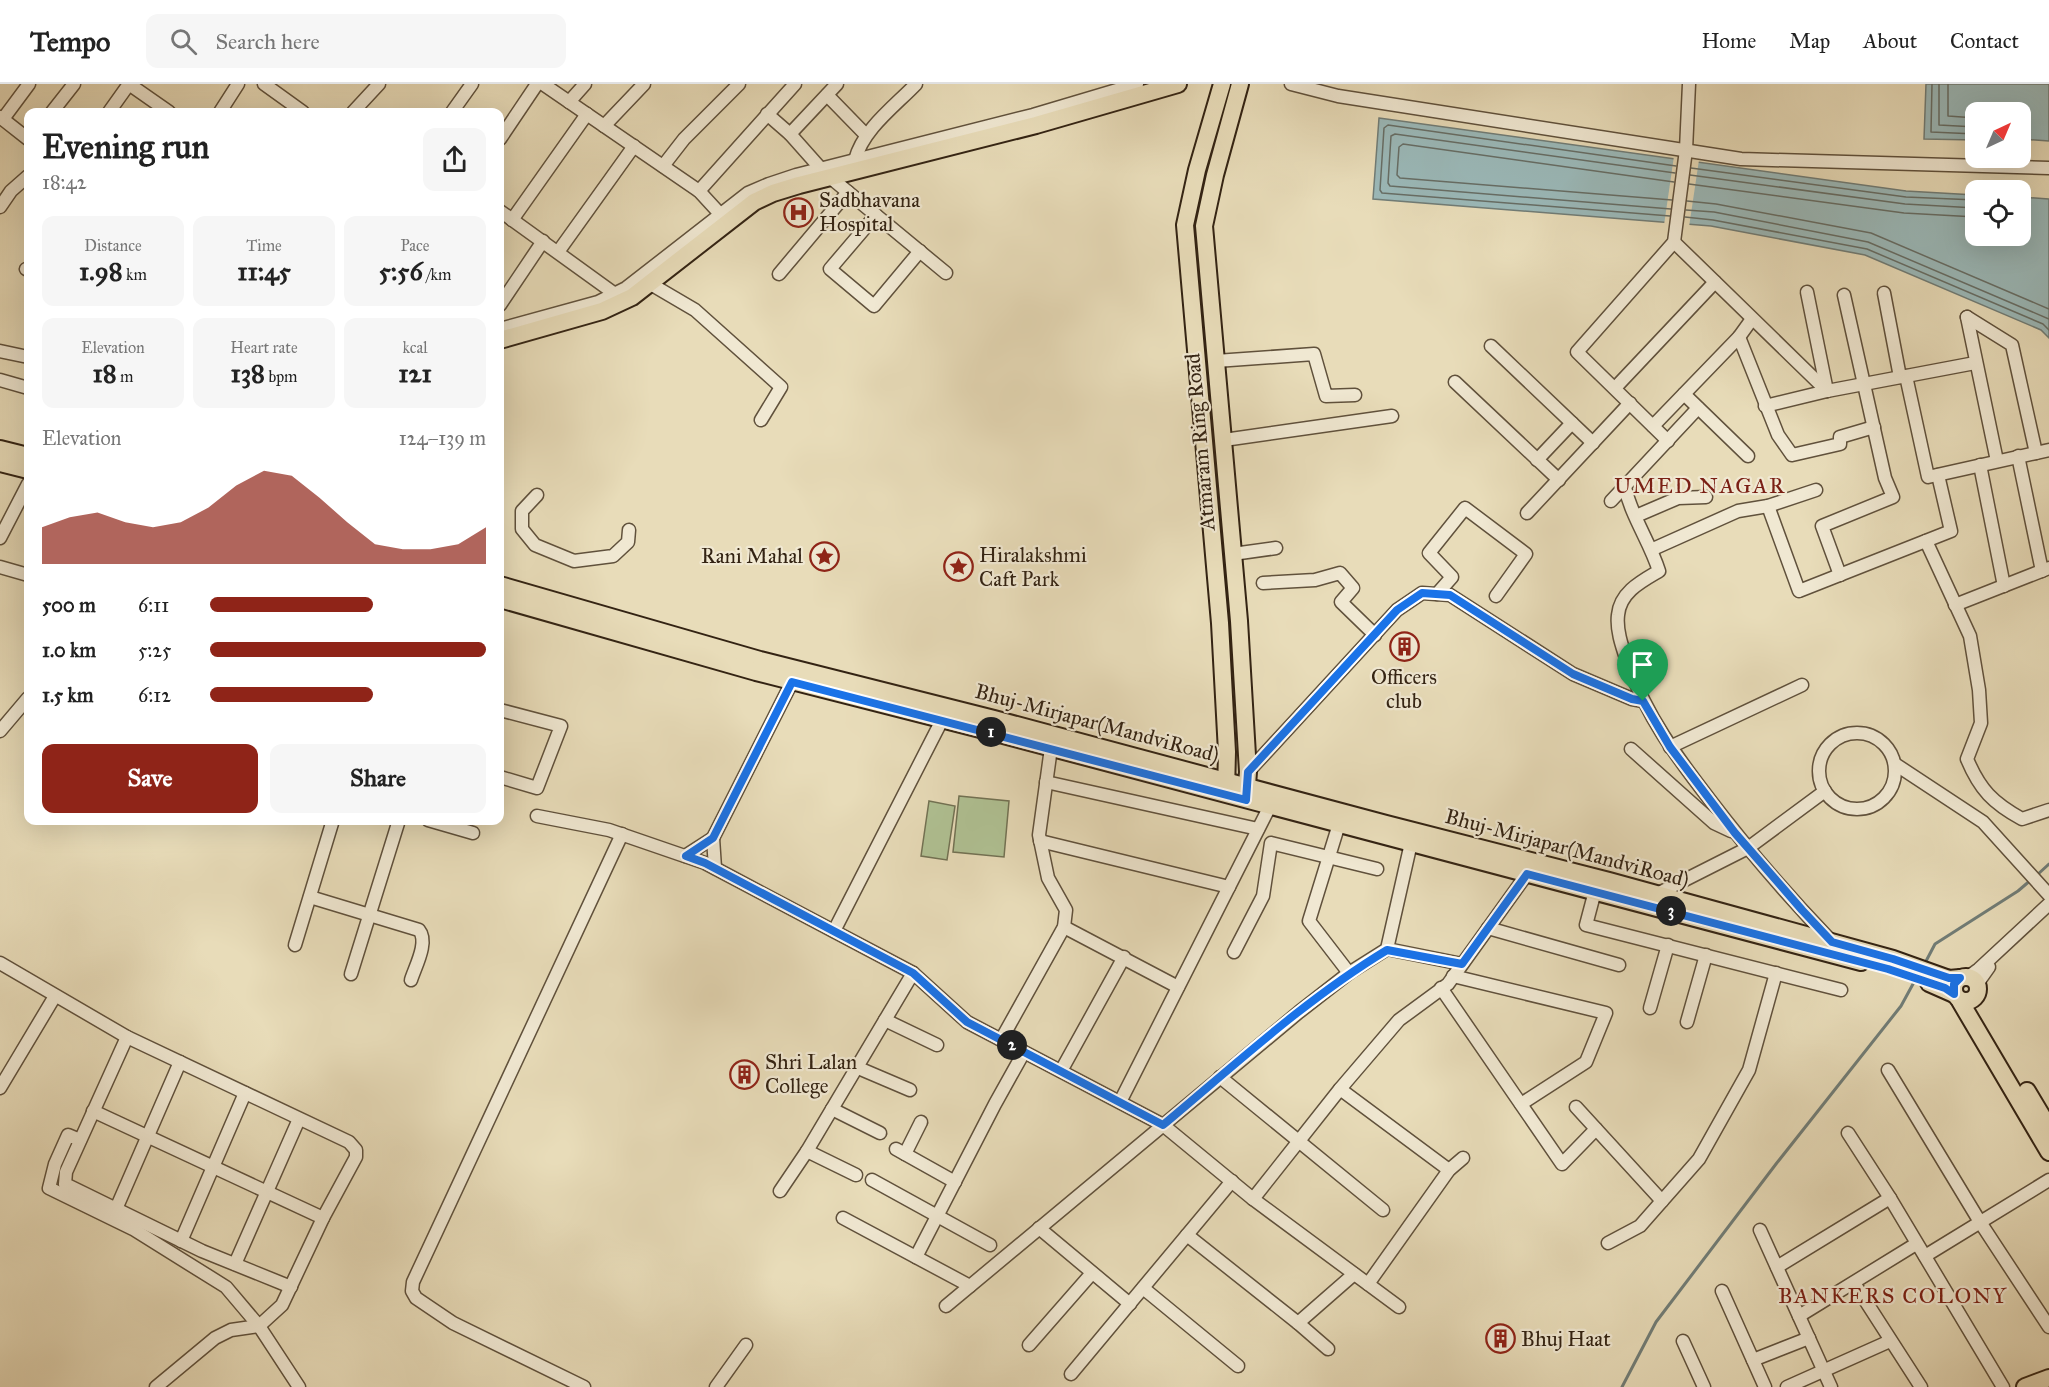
<!DOCTYPE html>
<meta charset="utf-8">
<style>
:root{--surface:#fff;--page:#f6f6f6;--text:#222;--muted:#767676;--line:#e0e0e0;--accent:#8f2418}
body{margin:0;font-family:"IM FELL Great Primer",serif;background:var(--page);color:var(--text);height:100vh;display:flex;flex-direction:column;font-size:22px;white-space:nowrap}
*{box-sizing:border-box;margin:0}
p{font-size:20px;color:var(--muted)}
.icon{flex:none;width:33px;height:33px;fill:none;stroke:currentColor;stroke-width:2;stroke-linecap:round;stroke-linejoin:round}
.map{position:relative;flex:1;overflow:hidden}
.drawer{position:absolute;left:24px;top:24px;width:480px;height:717px;display:flex;flex-direction:column;background:var(--surface);border-radius:12px;box-shadow:0 6px 24px #0002}
.drawer>*{flex:none}
.needle{width:39px;rotate:44deg}
.buttons{position:absolute;left:1965px;top:18px;display:grid;gap:12px}
.buttons a{display:grid;place-items:center;width:66px;height:66px;border-radius:12px;background:var(--surface);box-shadow:0 6px 24px #0002;font-size:30px}
.pin{position:absolute;display:grid;place-items:center;width:51px;height:51px;color:#fff;margin:-62px -26px;border-radius:50% 50% 50% 0;rotate:-45deg;box-shadow:0 0 6px #0007}
.pin .icon{rotate:45deg}
.km{position:absolute;width:30px;height:30px;margin:-15px;border-radius:50%;background:#222;color:#fff;font-size:16px;line-height:30px;text-align:center}
.round{display:grid;place-items:center;flex:none;width:63px;height:63px;border-radius:12px;background:var(--page)}
.summary{display:flex;align-items:center;justify-content:space-between;height:102px;padding:0 18px}
h1{font-size:33px;font-weight:700;line-height:45px}
.metrics{display:grid;grid-template-columns:repeat(3,1fr);gap:9px;height:102px;padding:6px 18px}
.metrics div{display:grid;align-content:center;border-radius:12px;background:var(--page);text-align:center}
.metrics b{font-size:26px;font-weight:700}
.metrics small{font-size:16px;font-weight:400}
.metrics p{font-size:16px}
.chart{height:168px;padding:12px 18px}
.chart p{display:flex;justify-content:space-between}
.chart svg{width:100%;height:108px;margin-top:6px;fill:var(--accent);opacity:.7}
.action{display:flex;gap:12px;margin-top:auto;padding:12px 18px}
.action a{flex:1;height:69px;border-radius:12px;background:var(--accent);color:#fff;font-size:24px;font-weight:700;line-height:69px;text-align:center}
.action a+a{background:var(--page);color:var(--text)}
ul{padding:0 18px;list-style:none;font-size:20px}
li{display:grid;grid-template-columns:96px 72px 1fr;align-items:center;height:45px}
li i{height:15px;border-radius:8px;background:var(--accent)}
header{display:flex;align-items:center;gap:36px;box-sizing:border-box;height:84px;padding:0 30px;background:var(--surface);border-bottom:2px solid var(--line)}
header strong{font-size:28px}
nav{display:flex;gap:33px;margin-inline-start:auto;font-size:21px}
.search{width:420px;height:54px;background:var(--page);display:flex;align-items:center;gap:15px;box-sizing:border-box;padding:0 21px;border-radius:12px;color:var(--muted);font-size:22px}
.map>svg:first-child{display:block}
</style>
<header>
<strong>Tempo</strong>
<div class="search"><svg class="icon" aria-label="search" viewBox="0 0 24 24"><circle cx="10" cy="10" r="6"/><path d="M15 15l6 6"/></svg>Search here</div>
<nav><a>Home</a><a>Map</a><a>About</a><a>Contact</a></nav>
</header>
<div class="map">
<svg width="2049" height="1303" viewBox="0 0 2049 1303">
<rect width="100%" height="100%" fill="#e8dcb9"/>
<filter id="stains"><feTurbulence type="fractalNoise" baseFrequency=".00333" numOctaves="4"/><feColorMatrix values="0 0 0 0 .2 0 0 0 0 .09 0 0 0 0 .02 0 0 0 .5 -.17"/></filter>
<radialGradient id="worn" r=".72"><stop offset=".6" stop-color="#630" stop-opacity="0"/><stop offset="1" stop-color="#630" stop-opacity=".3"/></radialGradient>
<g fill="#b0c294" stroke="#727254" stroke-width="1.5">
<path d="M959 712 1009 717 1004 773 953 768Z"/>
<path d="M929 717 955 722 947 776 921 772Z"/>
</g>
<g fill="#9bb9b9" stroke="#717d77" stroke-width="1.5">
<path d="M1926 0H2049V57L2021 55 2020 28H1976L1975 56 1924 55Z"/>
<path d="M1379 34 1906 107 1975 111 1976 152H2020L2021 113 2049 115V254L2041 246 1865 171 1711 142 1373 115Z"/>
</g>
<path fill="#e8dcb9" d="M1674 72 1699 76 1689 143 1664 141Z"/>
<g fill="none" stroke-linecap="round" stroke-linejoin="round">
<g stroke="#676e66" stroke-width="1.5">
<path d="M1932 0 1931 48 1976 50"/>
<path d="M1939 0V41L1976 43"/>
<path d="M1948 0V32L1976 34"/>
<path d="M1691 84 1906 113 1976 116"/>
<path d="M1690 91 1905 120 1976 124"/>
<path d="M1689 100 1904 129 1976 133"/>
<path d="M1672 116 1400 94 1397 91 1399 63 1403 60 1674 98"/>
<path d="M1687 117 1716 120 1871 149 2049 225"/>
<path d="M1671 125 1390 102 1388 99 1391 52 1395 50 1675 89"/>
<path d="M1686 126 1714 128 1868 158 2049 235"/>
<path d="M1670 132 1382 109 1380 106 1384 44 1388 41 1676 82"/>
<path d="M1685 133 1713 136 1867 165 2043 240 2049 246"/>
</g>
<g stroke="#717d77" stroke-width="3">
<path d="M2037 791 2049 780"/>
<path d="M1924 881 1935 860 2018 807 2032 795"/>
<path d="M1622 1303 1656 1238 1776 1080 1901 922 1919 889"/>
</g>
<defs>
<g id="minor">
<path d="M129 0 169 28"/>
<path d="M264 0 303 28"/>
<path d="M543 0 699 107 721 131"/>
<path d="M1291 0 1338 12 1741 75 2049 84"/>
<path d="M827 11 866 51"/>
<path d="M569 18 585 0"/>
<path d="M52 28 74 0"/>
<path d="M109 28 129 0"/>
<path d="M220 28 238 0"/>
<path d="M353 28 379 0"/>
<path d="M452 28 472 0"/>
<path d="M767 30 790 50 822 86"/>
<path d="M0 33 28 55"/>
<path d="M3 35 29 0"/>
<path d="M604 42 644 0"/>
<path d="M790 50 837 0"/>
<path d="M500 55 537 0"/>
<path d="M855 76C863 45 895 22 916 0"/>
<path d="M663 82 684 55 739 0"/>
<path d="M831 94 946 189"/>
<path d="M699 107 795 0"/>
<path d="M0 123 11 107 28 92"/>
<path d="M500 127 615 210"/>
<path d="M876 131 830 185 874 222 920 167"/>
<path d="M512 136 587 30"/>
<path d="M1674 158 1827 307"/>
<path d="M558 168 634 62"/>
<path d="M26 185 28 186"/>
<path d="M779 190 848 108"/>
<path d="M649 199 695 226 781 303 761 336"/>
<path d="M1807 208 1827 307"/>
<path d="M1884 209 1900 293"/>
<path d="M500 221 543 157"/>
<path d="M1967 233 2012 261 2036 369"/>
<path d="M1967 233 1997 377"/>
<path d="M500 245 598 218 626 204 748 109 769 100 796 91 1033 31 1137 0"/>
<path d="M1739 253 1778 351 1792 371 1840 360V353L1874 343"/>
<path d="M1491 262 1593 359"/>
<path d="M0 267 28 273"/>
<path d="M1216 277 1314 270 1326 312 1355 311"/>
<path d="M1906 292 1928 393 2049 366"/>
<path d="M0 296 28 304"/>
<path d="M1455 298 1559 396"/>
<path d="M1615 304 1715 198"/>
<path d="M1684 310 1748 372"/>
<path d="M1765 322 1827 307 1975 279"/>
<path d="M1653 342 1739 253 1752 235"/>
<path d="M1224 356 1392 332"/>
<path d="M1668 357 1577 268 1674 158 1686 66 1689 0"/>
<path d="M2018 372 2042 487"/>
<path d="M1537 376 1572 339"/>
<path d="M1980 381 2004 502"/>
<path d="M1625 403C1631 432 1650 458 1659 487 1642 497 1620 508 1618 531 1616 547 1623 565 1628 580 1647 633 1676 672 1710 716 1748 766 1789 813 1832 858"/>
<path d="M537 411 522 427V445L535 461 574 477 613 472 628 458 629 446"/>
<path d="M1611 417 1698 324"/>
<path d="M1768 422 1799 507 1951 447 1938 391"/>
<path d="M1527 429 1630 319"/>
<path d="M1636 432 1678 414 1706 413"/>
<path d="M0 454 28 400"/>
<path d="M1926 457 1970 552 1979 606 1981 639 1967 675C1980 706 1993 719 2022 735L2049 726"/>
<path d="M1653 465 1738 427 1768 422 1816 406"/>
<path d="M1233 470 1276 464"/>
<path d="M0 483 28 491"/>
<path d="M1840 491 1822 442 1893 413 1885 394 1844 211"/>
<path d="M1263 499 1315 496 1340 489 1353 504 1341 518 1375 551"/>
<path d="M1437 510 1452 493 1429 469 1465 424 1526 470 1496 512"/>
<path d="M1955 521 2049 484"/>
<path d="M500 626 561 642 537 704 500 693"/>
<path d="M0 647 28 614"/>
<circle cx="1857" cy="687" r="38"/>
<path d="M1670 663 1802 601"/>
<path d="M1631 665 1714 739 1731 747"/>
<path d="M1895 680 1983 738 2049 811"/>
<path d="M1248 688 1397 526 1422 509 1450 511 1573 590 1632 615 1643 617"/>
<path d="M1046 698 1258 745"/>
<path d="M537 732 609 746 705 779 913 889 967 938 1163 1041 1253 1115 1399 1223"/>
<path d="M428 736 473 749"/>
<path d="M1339 740 1309 837 1349 889"/>
<path d="M713 754 715 784"/>
<path d="M1040 757 1229 803"/>
<path d="M685 772 713 754 792 598"/>
<path d="M1595 807 1586 841 1841 906"/>
<path d="M1657 810 1748 764 1825 707"/>
<path d="M310 813 419 846C429 858 415 883 411 896"/>
<path d="M1064 843 1178 903"/>
<path d="M1488 844 1619 881"/>
<path d="M834 847 942 636"/>
<path d="M295 861 333 736"/>
<path d="M1387 865 1462 880"/>
<path d="M1234 868 1263 812 1271 759 1377 785"/>
<path d="M0 879 127 953 349 1058 356 1066V1073L323 1134 282 1221 259 1242 231 1246 215 1254 156 1303"/>
<path d="M351 890 399 736"/>
<path d="M1453 892 1606 929 1586 978 1521 1020"/>
<path d="M1968 893 1979 885 2049 820"/>
<path d="M1977 900 1989 883"/>
<path d="M1441 904 1562 1080 1596 1045"/>
<path d="M1650 924 1668 861"/>
<path d="M885 936 937 961"/>
<path d="M1687 938 1706 871"/>
<path d="M127 953 66 1088 65 1100 202 1167 291 1203"/>
<path d="M1001 956 1064 843 1066 826 1048 794 1039 751 1051 664"/>
<path d="M856 983 910 1006"/>
<path d="M1888 986 1980 1138 2049 1243"/>
<path d="M1061 987 1124 873"/>
<path d="M1220 993 1383 1126"/>
<path d="M0 1004 55 912"/>
<path d="M1340 1005 1449 1086"/>
<path d="M1120 1018 1270 722"/>
<path d="M1576 1023 1662 1117"/>
<path d="M832 1025 880 1049"/>
<path d="M93 1027 323 1134"/>
<path d="M1848 1049 1890 1114 2003 1303"/>
<path d="M80 1056 68 1051 55 1080 49 1104 133 1145 226 1203 259 1242 299 1303"/>
<path d="M896 1065 955 1098"/>
<path d="M807 1067 856 1091"/>
<path d="M905 1070 921 1038"/>
<path d="M872 1096 990 1161"/>
<path d="M780 1107 807 1067 913 889"/>
<path d="M1253 1115 1340 1005 1399 936 1448 900 1527 790"/>
<path d="M116 1125 180 978"/>
<path d="M843 1134 970 1202"/>
<path d="M1039 1144 1130 1220"/>
<path d="M1760 1146 1831 1303"/>
<path d="M1187 1151 1298 1239 1328 1265"/>
<path d="M181 1157 245 1009"/>
<path d="M1608 1159 1640 1142 1699 1075 1749 986 1776 889"/>
<path d="M1925 1172 2049 1096"/>
<path d="M916 1173 995 1020 1024 968"/>
<path d="M235 1180 299 1035"/>
<path d="M1777 1183 1890 1114"/>
<path d="M1854 1199 1921 1303"/>
<path d="M1368 1200 1449 1086 1463 1074"/>
<path d="M1143 1204 1238 1282"/>
<path d="M1722 1207 1765 1303"/>
<path d="M946 1222 1299 928 1349 889 1387 865 1411 759"/>
<path d="M1799 1232 1916 1160"/>
<path d="M1298 1239 1354 1190"/>
<path d="M1683 1257 1704 1303"/>
<path d="M1029 1261 1092 1189"/>
<path d="M1753 1276 1809 1254"/>
<path d="M1071 1290 1232 1097"/>
<path d="M584 1303 453 1239 416 1214 412 1207 413 1198 622 750"/>
<path d="M716 1303 746 1261"/>
<path d="M1787 1303 1890 1257"/>
</g>
<g id="major">
<path d="M1222 0 1197 86 1185 141 1220 539 1227 668 1226 707"/>
<path d="M1240 0 1215 91 1204 142 1239 537 1248 688 1246 713"/>
<path d="M500 256 602 227 632 213 754 118 773 109 799 101 1036 41 1178 0"/>
<path d="M0 365 28 372"/>
<path d="M0 379 28 386"/>
<path d="M500 501 760 576 994 635 1386 740 1609 797 1893 875 1949 895 1960 894"/>
<path d="M500 515 756 588 992 648 1861 878"/>
<circle cx="1966" cy="905" r="12"/>
<path d="M1929 899 1954 910"/>
<path d="M1960 917 2049 1068"/>
<path d="M2027 1007 2049 1044"/>
<path d="M2025 1303 2049 1294"/>
</g>
</defs>
<use href="#minor" stroke="#60513c" stroke-width="15"/>
<use href="#major" stroke="#332313" stroke-width="20"/>
<use href="#minor" stroke="#f0e8d2" stroke-width="12"/>
<use href="#major" stroke="#e8dcb9" stroke-width="16"/>
</g>
<g fill="none" stroke-linecap="round" stroke-linejoin="round">
<defs>
<path id="route" d="M1422 509 1450 511 1573 590 1632 615 1643 617 1670 663 1735 749 1802 826 1832 858 1893 875 1949 894H1960L1954 900V910L1945 904 1888 885 1527 790 1462 880 1387 866C1306 915 1236 980 1163 1041L967 938 913 889 705 779 686 772 713 754 792 598 1246 716 1248 688 1397 526Z"/>
</defs>
<use href="#route" stroke="#fff" stroke-width="12"/>
<use href="#route" stroke="#1a73e8" stroke-width="8"/>
</g>
<defs>
<symbol id="hospital-ring" viewBox="-11 -11 22 22"><circle r="9.5" fill="#f0e8d2" stroke="#8f2418" stroke-width="1.5"/><path d="M-5-5h3v3.5h4V-5h3V5h-3V1.5h-4V5h-3Z" fill="#8f2418"/></symbol>
<symbol id="sight-ring" viewBox="-11 -11 22 22"><circle r="9.5" fill="#f0e8d2" stroke="#8f2418" stroke-width="1.5"/><path d="M0-6L1.8-2.2L6-1.7L2.9 1.2L3.7 5.4L0 3.3L-3.7 5.4L-2.9 1.2L-6-1.7L-1.8-2.2Z" fill="#8f2418"/></symbol>
<symbol id="building-ring" viewBox="-11 -11 22 22"><circle r="9.5" fill="#f0e8d2" stroke="#8f2418" stroke-width="1.5"/><path d="M-4-6H4V6H1V3H-1V6H-4ZM-2.5-4.3h1.7v1.8h-1.7ZM.8-4.3h1.7v1.8H.8ZM-2.5-1h1.7V.8h-1.7ZM.8-1h1.7V.8H.8Z" fill="#8f2418"/></symbol>
</defs>
<g fill-rule="evenodd">
<use href="#hospital-ring" x="782" y="112" width="33" height="33"/>
<use href="#sight-ring" x="808" y="456" width="33" height="33"/>
<use href="#sight-ring" x="942" y="466" width="33" height="33"/>
<use href="#building-ring" x="1388" y="546" width="33" height="33"/>
<use href="#building-ring" x="728" y="974" width="33" height="33"/>
<use href="#building-ring" x="1484" y="1238" width="33" height="33"/>
</g>
<g text-anchor="middle" dominant-baseline="central" stroke-width="4.5" stroke-linejoin="round" paint-order="stroke">
<g font-size="21" fill="#332313" stroke="#f0e8d2" text-anchor="start">
<text x="819" y="116">Sadbhavana<tspan x="819" dy="24">Hospital</tspan></text>
<text x="979" y="471">Hiralakshmi<tspan x="979" dy="24">Caft Park</tspan></text>
<text x="803" y="472" text-anchor="end">Rani Mahal</text>
<text x="1404" y="593" text-anchor="middle">Officers<tspan x="1404" dy="24">club</tspan></text>
<text x="765" y="978">Shri Lalan<tspan x="765" dy="24">College</tspan></text>
<text x="1521" y="1255">Bhuj Haat</text>
</g>
<g font-size="21" fill="#332313" stroke="#f0e8d2">
<text transform="translate(1200 358) rotate(-95)">Atmaram Ring Road</text>
<text transform="translate(1097 639) rotate(15)">Bhuj-Mirjapar(MandviRoad)</text>
<text transform="translate(1567 764) rotate(15)">Bhuj-Mirjapar(MandviRoad)</text>
</g>
<g font-size="22" letter-spacing="1.5" fill="#7a1f14" stroke="#f0e8d2">
<text x="1700" y="401">UMED NAGAR</text>
<text x="1893" y="1211">BANKERS COLONY</text>
</g>
</g>
<rect width="100%" height="100%" filter="url(#stains)"/>
<rect width="100%" height="100%" fill="url(#worn)"/>
</svg>
<div class="buttons">
<a><svg class="needle" viewBox="-14 -14 28 28"><path d="M0-13l5 13h-10z" fill="#e53935"/><path d="M0 13l5-13h-10z" fill="#767676"/></svg></a>
<a><svg class="icon" aria-label="locate" viewBox="0 0 24 24"><circle cx="12" cy="12" r="6"/><path d="M12 2v4M12 18v4M2 12h4M18 12h4"/></svg></a>
</div>
<div class="pin" style="left:1643px;top:617px;background:#1e9e55"><svg class="icon" aria-label="arrive" viewBox="0 0 24 24"><path d="M6 21V4h12l-3 4 3 4H6"/></svg></div>
<b class="km" style="left:991px;top:648px">1</b>
<b class="km" style="left:1012px;top:961px">2</b>
<b class="km" style="left:1671px;top:827px">3</b>
<section class="drawer">
<div class="summary"><div><h1>Evening run</h1><p>18:42</p></div><a class="round"><svg class="icon" aria-label="share" viewBox="0 0 24 24"><path d="M12 15V3M7 8l5-5 5 5M5 13v7h14v-7"/></svg></a></div>
<div class="metrics">
<div><p>Distance</p><b>1.98<small> km</small></b></div>
<div><p>Time</p><b>11:45</b></div>
<div><p>Pace</p><b>5:56<small> /km</small></b></div>
</div>
<div class="metrics">
<div><p>Elevation</p><b>18<small> m</small></b></div>
<div><p>Heart rate</p><b>138<small> bpm</small></b></div>
<div><p>kcal</p><b>121</b></div>
</div>
<div class="chart"><p><span>Elevation</span>124–139 m</p>
<svg viewBox="0 0 160 44" preserveAspectRatio="none"><path d="M0 44V29L10 25L20 23L30 27L40 29L50 27L60 21L70 12L80 6L90 8L100 17L110 27L120 36L130 38L140 38L150 36L160 29V44z"/></svg>
</div>
<ul>
<li><b>500 m</b>6:11<i style="width:59%"></i></li>
<li><b>1.0 km</b>5:25<i style="width:100%"></i></li>
<li><b>1.5 km</b>6:12<i style="width:59%"></i></li>
</ul>
<div class="action"><a>Save</a><a>Share</a></div>
</section>
</div>
